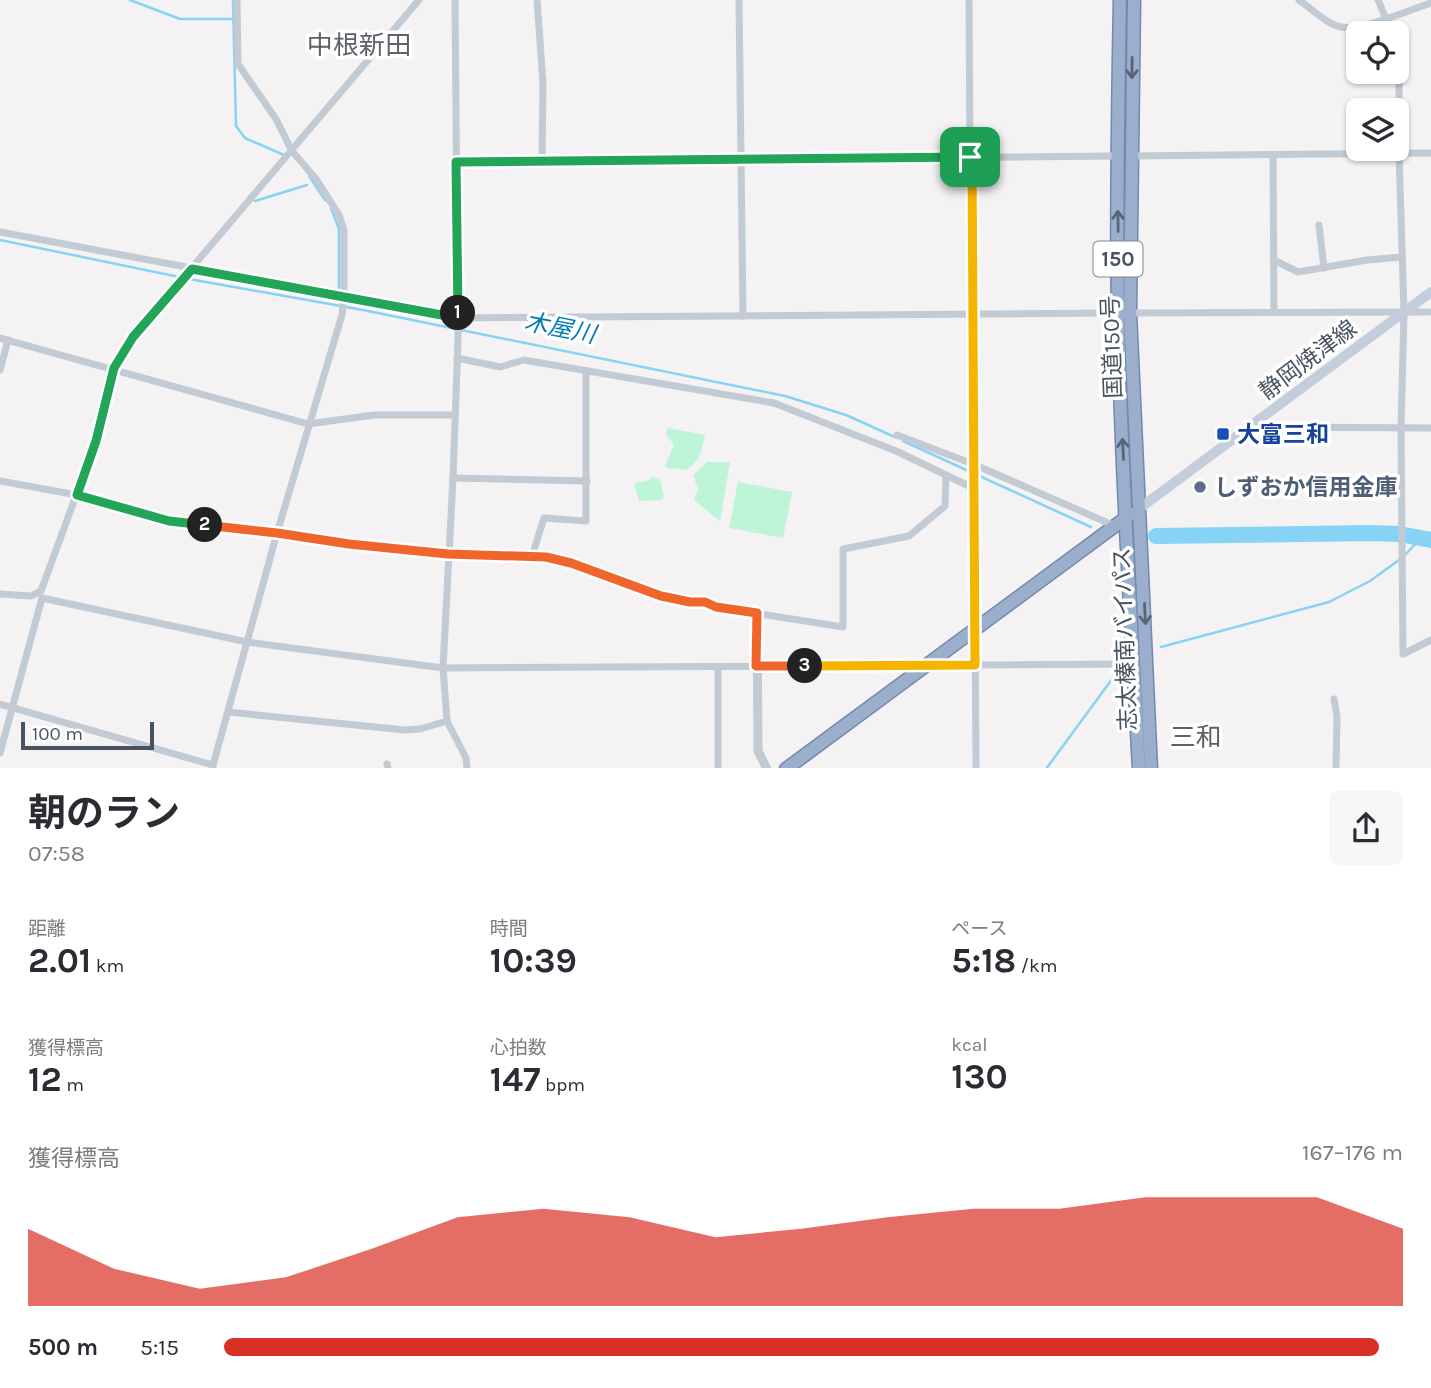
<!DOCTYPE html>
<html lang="ja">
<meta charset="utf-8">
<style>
:root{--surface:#fff;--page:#f7f7f7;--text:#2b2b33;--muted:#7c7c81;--accent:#d93025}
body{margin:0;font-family:Karla,"Noto Sans JP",sans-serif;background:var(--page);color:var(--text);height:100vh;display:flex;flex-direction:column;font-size:26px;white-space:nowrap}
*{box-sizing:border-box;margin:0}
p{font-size:23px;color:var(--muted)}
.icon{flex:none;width:38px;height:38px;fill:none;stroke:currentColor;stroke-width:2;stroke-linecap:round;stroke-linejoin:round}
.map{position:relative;height:768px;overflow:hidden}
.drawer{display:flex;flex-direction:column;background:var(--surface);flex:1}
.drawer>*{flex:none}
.controls{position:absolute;left:1346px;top:21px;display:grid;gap:14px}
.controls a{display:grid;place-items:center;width:63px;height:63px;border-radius:10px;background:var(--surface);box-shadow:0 2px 5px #0004;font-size:35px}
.scale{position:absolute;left:21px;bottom:18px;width:133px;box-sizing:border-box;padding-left:7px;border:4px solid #485362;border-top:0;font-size:19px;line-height:24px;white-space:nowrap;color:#485362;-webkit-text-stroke:5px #fff;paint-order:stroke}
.pin{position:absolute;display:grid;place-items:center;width:60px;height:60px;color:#fff;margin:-30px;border-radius:14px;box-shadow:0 4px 10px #0006}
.km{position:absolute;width:35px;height:35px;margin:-18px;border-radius:50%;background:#222;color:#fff;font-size:19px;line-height:35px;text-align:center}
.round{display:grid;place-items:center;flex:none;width:74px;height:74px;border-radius:10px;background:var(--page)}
.head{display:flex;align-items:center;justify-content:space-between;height:119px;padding:0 28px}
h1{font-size:38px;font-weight:700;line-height:52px}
.stats{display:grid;grid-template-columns:repeat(3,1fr);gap:10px;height:119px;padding:7px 28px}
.stats div{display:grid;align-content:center}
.stats b{font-size:35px;font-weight:700}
.stats small{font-size:19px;font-weight:400}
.stats p{font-size:19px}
.chart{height:196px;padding:14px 28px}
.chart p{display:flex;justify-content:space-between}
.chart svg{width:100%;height:126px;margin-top:7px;fill:var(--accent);opacity:.7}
ul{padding:0 28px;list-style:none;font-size:23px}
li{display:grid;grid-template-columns:112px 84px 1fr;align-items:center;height:52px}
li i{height:18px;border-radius:9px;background:var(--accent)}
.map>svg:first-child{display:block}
</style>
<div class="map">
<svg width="1431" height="769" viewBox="0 0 1431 769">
<rect width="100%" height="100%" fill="#f4f2f2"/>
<g fill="#bef4d8">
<path d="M668 428 705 435C702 450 700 462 686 470L674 468 668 469 665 466 674 445 666 434Z"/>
<path d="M707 462H730L720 521 694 500 698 489 693 475Z"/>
<path d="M653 477 660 480 664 496 662 500 639 501 634 483 647 481Z"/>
<path d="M738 482 792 492 783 538 729 528Z"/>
</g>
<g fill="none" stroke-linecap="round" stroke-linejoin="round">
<g stroke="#87d3f5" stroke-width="2.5">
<path d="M130 0 180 19H233"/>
<path d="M233 0 236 126 245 138 284 155"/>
<path d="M309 176 325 200"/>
<path d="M255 201 307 185"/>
<path d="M331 208 339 229V292"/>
<path d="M0 240 189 279 363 310 785 396 846 415 897 438"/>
<path d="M903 441 1091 527"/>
<path d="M1404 556 1421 538"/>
<path d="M1161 647 1329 602 1370 581 1399 560"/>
<path d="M1046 769 1118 671"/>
</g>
<path stroke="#87d3f5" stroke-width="16" d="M1156 536 1372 533 1399 534 1431 540"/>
<defs>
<g id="trunk">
<path d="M1120 0C1118 104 1116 209 1118 313 1121 465 1131 617 1139 769"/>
<path d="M1134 0 1130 313 1151 769"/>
<path d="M786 769 1131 514"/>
</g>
</defs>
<use href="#trunk" stroke="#7189b1" stroke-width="15"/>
<g stroke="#c2cad4" stroke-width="7">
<path d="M455 0 458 340 453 478 443 668 447 721 466 758 467 769"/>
<path d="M537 0 543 83 542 162"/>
<path d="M739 0 743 316"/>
<path d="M969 0 970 157"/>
<path d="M1299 0C1311 8 1326 24 1341 27 1362 31 1409 10 1431 3"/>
<path d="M1378 0 1392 33"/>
<path d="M1396 44 1399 51V153L1404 312 1401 428 1403 654 1431 640"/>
<path d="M1273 155 1274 312"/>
<path d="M1131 156 1431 153"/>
<path d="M972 157 976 769"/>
<path d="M455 162 1117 156"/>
<path d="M1319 225 1324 268"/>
<path d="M0 232 458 318 1118 313"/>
<path d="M1274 260 1298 272 1367 260 1402 257"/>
<path d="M1130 313 1431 312"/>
<path d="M0 338 308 424 374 415H455"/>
<path d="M457 358 500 367 524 360 774 403 896 451 973 488"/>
<path d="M0 370 8 340"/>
<path d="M1250 427 1431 428"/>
<path d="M897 435 973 464 1115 526"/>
<path d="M453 478 587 481"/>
<path d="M0 481 77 495 169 521 448 554 546 557 571 563 661 596 690 602H705L716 607 843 627V549L909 536 945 506 946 476"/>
<path d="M532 556 544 518 586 521V371"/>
<path d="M0 594 31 596 41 591 96 441 114 368 133 337 419 0"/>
<path d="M718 668V769"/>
<path d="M1334 699 1337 716 1336 769"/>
<path d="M0 704 213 765"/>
<path d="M228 712 405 730 420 729 447 721"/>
<path d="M0 753 42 598 247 642 443 668 1133 664"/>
<path d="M387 764 388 769"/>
<path d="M212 769 277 533 342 315 344 298V230L339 215 316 179 292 151 276 119 238 64 237 0"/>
</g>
<path stroke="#c2cad4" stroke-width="9" d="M757 613 758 751 767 769"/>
<path stroke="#c3cddc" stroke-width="10" d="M1140 508 1431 292"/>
<use href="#trunk" stroke="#9baecc" stroke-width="12"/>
</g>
<defs><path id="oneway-shaft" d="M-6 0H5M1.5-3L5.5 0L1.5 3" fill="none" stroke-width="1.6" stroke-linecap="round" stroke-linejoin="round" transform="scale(1.75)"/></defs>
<g stroke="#596577">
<use href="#oneway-shaft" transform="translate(1132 68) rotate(91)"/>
<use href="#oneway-shaft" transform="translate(1118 221) rotate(-91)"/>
<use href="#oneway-shaft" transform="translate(1123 449) rotate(-93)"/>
<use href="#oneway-shaft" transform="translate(1145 614) rotate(87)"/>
</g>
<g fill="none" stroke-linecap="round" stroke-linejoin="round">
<defs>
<path id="split-1" d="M458 313 456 162 970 157"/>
<path id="split-2" d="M205 525 169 521 77 495 96 441 114 368 133 337 192 269 458 318V313"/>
<path id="split-3" d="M205 525 277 533 349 544 448 554 546 557 571 563 661 596 690 602H705L716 607 757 613 756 666H805"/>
<path id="split-4" d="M805 666 975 665 972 157H970"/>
</defs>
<use href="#split-1" stroke="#fff" stroke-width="14"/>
<use href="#split-2" stroke="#fff" stroke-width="14"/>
<use href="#split-3" stroke="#fff" stroke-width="14"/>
<use href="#split-4" stroke="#fff" stroke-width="14"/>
<use href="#split-1" stroke="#22a559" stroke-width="9"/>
<use href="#split-2" stroke="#22a559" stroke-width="9"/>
<use href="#split-3" stroke="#f0652b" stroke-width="9"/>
<use href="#split-4" stroke="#f5b400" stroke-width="9"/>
</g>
<rect fill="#1a4fb4" stroke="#fff" stroke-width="2.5" x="1216" y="427" width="14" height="14" rx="3.5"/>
<circle fill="#5c6f8a" stroke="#fff" stroke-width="2.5" cx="1200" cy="487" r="7"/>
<g text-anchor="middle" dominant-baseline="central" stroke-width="7" stroke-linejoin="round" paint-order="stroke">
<rect fill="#fff" stroke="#7f8791" stroke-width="2" x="1093.5" y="241.5" width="49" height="35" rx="5"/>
<g font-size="21" font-weight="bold" fill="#485362">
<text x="1118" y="259">150</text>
</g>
<g font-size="23" fill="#485362" stroke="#fff">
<text transform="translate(1112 347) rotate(-92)">国道150号</text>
<text transform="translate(1308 360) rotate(-37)">静岡焼津線</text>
<text transform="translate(1125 639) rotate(-92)">志太榛南バイパス</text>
</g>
<g font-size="23" font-weight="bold" fill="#164399" stroke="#fff" text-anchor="start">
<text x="1237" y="434">大富三和</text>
</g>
<g font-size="23" font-weight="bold" fill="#4e5e75" stroke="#fff" text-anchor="start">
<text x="1214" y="487">しずおか信用金庫</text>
</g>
<g font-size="24" font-style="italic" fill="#017cb3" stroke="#fff">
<text transform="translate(560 328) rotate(11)">木屋川</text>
</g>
<g font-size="26" fill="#5d6168" stroke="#fff">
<text x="359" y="45">中根新田</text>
<text x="1196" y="737">三和</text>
</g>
</g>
</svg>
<div class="controls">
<a><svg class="icon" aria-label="locate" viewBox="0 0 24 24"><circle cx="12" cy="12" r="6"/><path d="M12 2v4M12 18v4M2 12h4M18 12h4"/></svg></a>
<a><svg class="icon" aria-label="layers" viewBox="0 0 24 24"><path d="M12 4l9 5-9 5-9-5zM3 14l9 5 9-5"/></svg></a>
</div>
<div class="scale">100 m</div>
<div class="pin" style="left:970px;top:157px;background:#1e9e55"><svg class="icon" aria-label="arrive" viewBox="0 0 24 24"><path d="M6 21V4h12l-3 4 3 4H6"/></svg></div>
<b class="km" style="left:458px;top:313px">1</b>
<b class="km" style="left:205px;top:525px">2</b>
<b class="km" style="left:805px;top:666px">3</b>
</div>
<section class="drawer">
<div class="head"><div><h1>朝のラン</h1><p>07:58</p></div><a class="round"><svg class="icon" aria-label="share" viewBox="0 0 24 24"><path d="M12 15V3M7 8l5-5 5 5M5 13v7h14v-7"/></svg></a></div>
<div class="stats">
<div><p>距離</p><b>2.01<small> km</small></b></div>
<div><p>時間</p><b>10:39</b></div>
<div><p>ペース</p><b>5:18<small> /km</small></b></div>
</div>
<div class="stats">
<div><p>獲得標高</p><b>12<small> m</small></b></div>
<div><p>心拍数</p><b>147<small> bpm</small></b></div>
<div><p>kcal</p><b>130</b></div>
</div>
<div class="chart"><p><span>獲得標高</span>167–176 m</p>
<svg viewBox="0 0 160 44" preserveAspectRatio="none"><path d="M0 44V17L10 31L20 38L30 34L40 24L50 13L60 10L70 13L80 20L90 17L100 13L110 10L120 10L130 6L140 6L150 6L160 17V44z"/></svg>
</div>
<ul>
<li><b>500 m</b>5:15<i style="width:98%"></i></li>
</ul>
</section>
